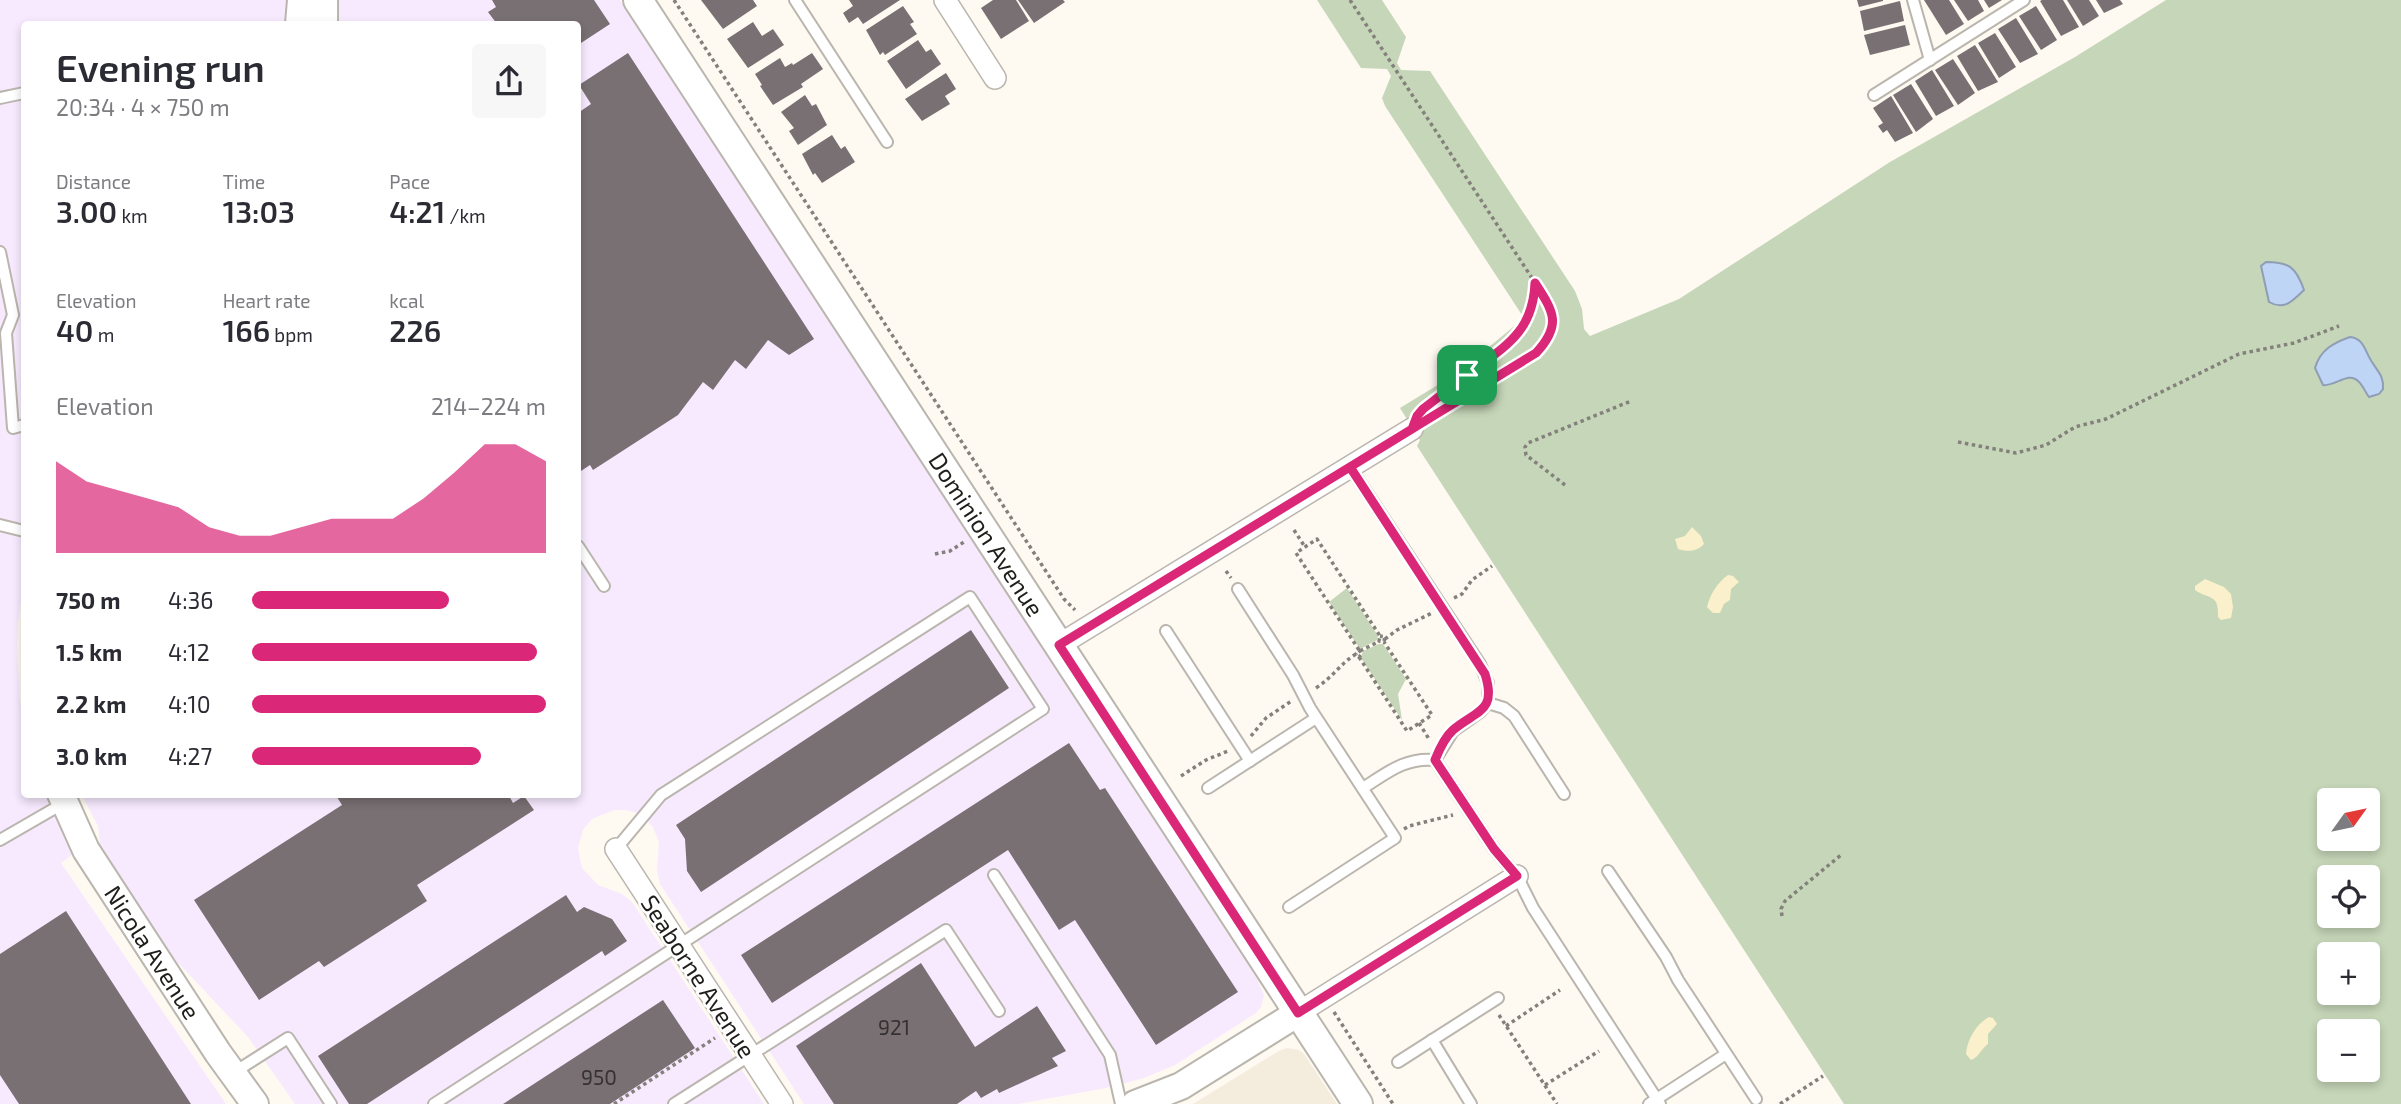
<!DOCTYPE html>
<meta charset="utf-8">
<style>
:root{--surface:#fff;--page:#f7f7f7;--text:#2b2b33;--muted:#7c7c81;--accent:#db2777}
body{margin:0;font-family:"Exo 2",sans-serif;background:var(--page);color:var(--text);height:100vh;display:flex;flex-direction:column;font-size:26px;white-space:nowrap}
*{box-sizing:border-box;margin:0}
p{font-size:23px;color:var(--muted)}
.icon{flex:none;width:38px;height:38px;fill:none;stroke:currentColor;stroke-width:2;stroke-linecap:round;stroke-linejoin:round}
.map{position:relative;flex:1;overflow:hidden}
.details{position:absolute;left:21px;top:21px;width:560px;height:777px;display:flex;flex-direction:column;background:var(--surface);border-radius:7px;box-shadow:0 4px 10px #0003}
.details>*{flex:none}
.needle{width:46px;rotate:57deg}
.buttons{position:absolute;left:2317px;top:788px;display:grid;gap:14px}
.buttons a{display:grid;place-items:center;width:63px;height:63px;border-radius:7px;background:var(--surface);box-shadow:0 4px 10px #0003;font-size:35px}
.pin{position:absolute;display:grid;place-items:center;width:60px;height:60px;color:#fff;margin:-30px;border-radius:14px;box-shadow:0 4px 10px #0006}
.round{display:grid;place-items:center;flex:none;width:74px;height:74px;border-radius:7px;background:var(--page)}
.overview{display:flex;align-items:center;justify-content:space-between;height:119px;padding:0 35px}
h1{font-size:38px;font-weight:600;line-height:52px}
.stats{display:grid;grid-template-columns:repeat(3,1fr);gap:10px;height:119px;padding:7px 35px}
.stats div{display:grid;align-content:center}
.stats b{font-size:30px;font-weight:600}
.stats small{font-size:19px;font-weight:400}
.stats p{font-size:19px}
.chart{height:196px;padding:14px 35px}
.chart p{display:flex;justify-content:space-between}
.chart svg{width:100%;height:126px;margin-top:7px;fill:var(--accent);opacity:.7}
ul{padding:0 35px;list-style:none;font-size:23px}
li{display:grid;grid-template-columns:112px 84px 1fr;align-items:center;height:52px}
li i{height:18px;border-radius:9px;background:var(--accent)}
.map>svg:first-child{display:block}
</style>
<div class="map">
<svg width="2401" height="1104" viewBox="0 0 2401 1104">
<rect width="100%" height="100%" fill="#fef9f1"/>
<g fill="#f7eaff">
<path d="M0 0H296L294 24H24V579L18 622 17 647 20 701 24 727V794L46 795 76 852 61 863 226 1104H0Z"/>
<path d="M329 0H620L1257 979 1264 995 1261 1007 1256 1013 1175 1065 1144 1078 1106 1088 1018 1104H804L660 884 657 870 659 842 653 827 642 816 634 812 626 810H614L592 819 583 830 578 849 582 868 598 885 622 894 632 902 764 1104H295L248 1037 170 954 100 844 98 826 82 795 578 794V24H329Z"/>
</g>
<path fill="#f4ecdd" d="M1287 1048 1299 1050 1304 1054 1337 1104H1193L1279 1051Z"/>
<g fill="#c6d6b8" fill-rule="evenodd">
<path d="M1317 0H1382L1406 37 1397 63 1401 70 1430 71 1575 291 1582 309 1584 329 1590 336 1679 299 1890 162 2075 57 2166 0H2401V1104H1844L1417 446 1420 440 1400 408 1459 372 1524 318 1385 106 1382 98 1391 76 1387 69 1361 68ZM2329 800H2368V838H2329ZM2329 877H2368V915H2329ZM2329 954H2368V992H2329ZM2329 1031H2368V1069H2329Z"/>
<path d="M1347 588 1378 636 1377 640 1360 649 1329 602Z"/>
<path d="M1379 644H1383L1406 679 1398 694 1402 720 1361 658 1363 651Z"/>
</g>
<g fill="#faf0cb">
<path d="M1692 527 1701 536 1704 544C1697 552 1687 552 1678 549L1675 539 1685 536Z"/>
<path d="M1728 575 1733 576 1739 582 1731 589 1730 600 1724 604 1720 613H1713L1707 607C1710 594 1718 582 1728 575Z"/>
<path d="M2205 579 2224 587 2231 594 2233 607 2231 618 2221 620 2218 617C2219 593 2209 600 2195 590V586Z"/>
<path d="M1989 1017 1993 1018 1997 1024 1988 1034V1044C1981 1049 1979 1057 1971 1060L1966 1054C1967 1040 1976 1024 1989 1017Z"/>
</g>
<g fill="#bfd5f6" stroke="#8f9eb4" stroke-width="2">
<path d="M2266 262C2289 262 2296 267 2304 290 2293 300 2285 311 2269 302L2261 266Z"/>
<path d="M2350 337C2364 338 2365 352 2372 362 2378 372 2384 376 2383 389L2379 394 2369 397C2365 392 2363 385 2358 381 2349 371 2334 387 2323 385L2315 368C2320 350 2333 343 2350 337Z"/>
</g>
<g fill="#797073">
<path d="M492 0H594L610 24 578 45V24H497L488 12 496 7Z"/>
<path d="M701 0H753L757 6 723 29Z"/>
<path d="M849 0H900L863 24 858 17 849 23 843 13 853 6Z"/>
<path d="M993 0H1016L1029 21 1001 39 981 8Z"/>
<path d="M1018 0H1063L1065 2 1034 23Z"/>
<path d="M1857 0H1883V1L1859 7Z"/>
<path d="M1924 0H1949L1964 24 1946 35Z"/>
<path d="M1954 0H1978L1984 11 1968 21Z"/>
<path d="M1984 0H2002L1989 8Z"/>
<path d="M2042 0H2063L2079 27 2061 36 2040 1Z"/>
<path d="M2067 0H2089L2099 16 2083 26Z"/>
<path d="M2096 0H2120L2123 4 2104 13Z"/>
<path d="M1900 1 1904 21 1864 31 1860 11Z"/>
<path d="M903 6 914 22 910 24 917 34 885 55 883 52 880 55 866 30Z"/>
<path d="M2036 6 2057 40 2041 50 2019 16Z"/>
<path d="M2016 18 2038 54 2020 63 1998 29Z"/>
<path d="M753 22 762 36 773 29 784 45 748 68 727 39Z"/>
<path d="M1905 25 1910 45 1870 55 1864 35Z"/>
<path d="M1995 33 2016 67 1999 78 1978 43Z"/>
<path d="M918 40 926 52 931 49 941 64 906 89 887 61Z"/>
<path d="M1975 45 1998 82 1978 91 1957 56Z"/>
<path d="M628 53 814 339 789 355 768 340 746 369 735 360 713 390 703 382 678 415 593 470 590 465 578 473V113L591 104 579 85Z"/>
<path d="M812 53 823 69 801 84 803 87 773 105 760 86 762 85 755 74 780 58 785 67 792 63 793 65Z"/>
<path d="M1953 59 1975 93 1958 105 1935 70Z"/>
<path d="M1932 70 1954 106 1936 116 1915 81Z"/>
<path d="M946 73 956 89 945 96 950 104 922 121 905 99Z"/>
<path d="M1911 84 1933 119 1916 132 1893 95Z"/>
<path d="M805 95 812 106 816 104 827 125 798 145 789 131 794 128 781 112Z"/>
<path d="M1891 96 1913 133 1895 142 1887 130 1883 133 1878 126 1883 123 1873 108Z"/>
<path d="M832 135 841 149 845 146 855 162 822 183 815 173 813 175 802 154Z"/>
<path d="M971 630 1009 688 701 892 687 871 685 839 676 825Z"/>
<path d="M1069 743 1100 790 1105 788 1238 992 1156 1045 1075 920 1059 930 1008 850 772 1003 741 955Z"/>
<path d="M335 794H508L513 803 524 796 534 810 417 885 427 901 324 967 319 961 259 1000 194 900 342 805Z"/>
<path d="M566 895 577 912 584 907 612 919 627 941 605 956 602 951 367 1104H349L318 1056Z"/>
<path d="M66 911 191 1104H19L0 1075V954Z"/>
<path d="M921 963 975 1047 1037 1006 1066 1051 1052 1058 1058 1066 999 1093 997 1089 981 1098 976 1091 957 1104H834L796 1046Z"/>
<path d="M663 1000 695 1048 610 1104H503Z"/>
</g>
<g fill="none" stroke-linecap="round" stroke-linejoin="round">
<defs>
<g id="service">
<path d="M795 0 887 142"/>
<path d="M1913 0 1930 60"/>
<path d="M1874 95 2024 0"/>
<path d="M0 98 24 93"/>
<path d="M0 252 13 315 6 333 13 428 24 425"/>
<path d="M1350 467 1480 664 1488 683V703L1480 712 1453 731 1435 760"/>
<path d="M0 525 24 531"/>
<path d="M578 546 604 586"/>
<path d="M1238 589 1293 675 1310 708 1395 838 1289 907"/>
<path d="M1166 631 1250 761"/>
<path d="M1488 703 1504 708 1514 716 1564 794"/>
<path d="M1435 760 1494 849 1517 876 1533 908 1660 1104"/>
<path d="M1208 788 1316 718"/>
<path d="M1363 788C1387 773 1405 757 1435 760"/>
<path d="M0 840 64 803"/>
<path d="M1608 871 1666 957 1678 980 1756 1099"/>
<path d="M994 875 1110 1055 1121 1104"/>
<path d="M1432 1040 1471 1104"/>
<path d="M1398 1062 1498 998"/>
<path d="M233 1073 288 1038 331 1104"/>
<path d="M434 1104 1043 709 970 597 661 795 616 849"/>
<path d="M674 1104 946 930 999 1011"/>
<path d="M1649 1104 1726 1054"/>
</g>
<g id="minor">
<path d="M945 0 995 78"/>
<path d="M1059 645 1412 429"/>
<path d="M616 849 782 1104"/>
<path d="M1298 1013 1517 876"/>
</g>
<g id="tertiary">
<path d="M299 24 301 0"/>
<path d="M324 24V0"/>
<path d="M61 794 86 850 218 1053 255 1104"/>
<path d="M1135 1104 1181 1086 1298 1013"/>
</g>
<path id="secondary" d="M638 0 1358 1104"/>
</defs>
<use href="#service" stroke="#bab6ae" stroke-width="14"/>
<use href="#minor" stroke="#bab6ae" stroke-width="24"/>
<use href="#tertiary" stroke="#bab6ae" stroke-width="30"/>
<use href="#secondary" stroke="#bab6ae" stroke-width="32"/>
<g stroke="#84817c" stroke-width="3.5" stroke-dasharray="3.5 3.5" stroke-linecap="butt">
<path d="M674 0 1064 599 1075 610"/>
<path d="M1350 0 1549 304C1558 323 1550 338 1536 353L1426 420"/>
<path d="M1421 412 1520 332 1533 308 1535 286"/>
<path d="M1958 442 2016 453 2046 445 2075 427 2106 419 2239 354 2294 343 2339 326"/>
<path d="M1565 485 1526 455 1525 447 1528 443 1631 401"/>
<path d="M1294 530 1305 547"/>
<path d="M935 554 950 551 964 542"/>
<path d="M1226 571 1231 578"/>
<path d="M1454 598 1462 594 1472 580 1492 566"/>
<path d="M1385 639 1397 630 1432 613"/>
<path d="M1359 650 1296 553 1317 539 1380 636 1379 641H1384L1385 637 1380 636"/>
<path d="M1360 651 1380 641"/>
<path d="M1359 657 1407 731 1432 715 1384 642"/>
<path d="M1316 688C1333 677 1341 663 1356 654L1359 657 1362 654 1359 650 1356 654"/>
<path d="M1419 723 1429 739"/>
<path d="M1251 736 1266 718 1293 700"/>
<path d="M1181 776 1206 760 1228 751"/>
<path d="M1404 829 1409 826 1453 815"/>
<path d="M1782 916 1781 909 1785 901 1841 855"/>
<path d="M1334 1012 1393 1104"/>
<path d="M1499 1015 1557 1104"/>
<path d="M1506 1026 1560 990"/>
<path d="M1545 1085 1599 1051"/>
<path d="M614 1104 715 1038"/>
<path d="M1780 1104 1823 1076"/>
</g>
<use href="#service" stroke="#fff" stroke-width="10"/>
<use href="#minor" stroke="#fff" stroke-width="21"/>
<use href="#tertiary" stroke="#fff" stroke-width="26"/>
<use href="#secondary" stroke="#fff" stroke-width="28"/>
</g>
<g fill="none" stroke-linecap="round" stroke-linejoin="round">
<defs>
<path id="route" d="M1467 375 1423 409 1417 416 1412 429 1059 645 1298 1013 1517 876 1494 849 1435 760C1439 750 1445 737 1453 730 1477 710 1497 712 1485 674L1350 467 1412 429 1420 424 1536 353C1562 325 1554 312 1535 283 1533 333 1504 347 1467 375"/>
</defs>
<use href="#route" stroke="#fff" stroke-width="14"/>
<use href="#route" stroke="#db2777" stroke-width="9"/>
</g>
<g text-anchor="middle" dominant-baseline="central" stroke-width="5" stroke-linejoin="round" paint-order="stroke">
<g font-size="21" fill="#363231">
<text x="894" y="1026">921</text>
<text x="599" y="1076">950</text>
</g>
<g font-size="24" fill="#1f1e1b" stroke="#fff">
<text transform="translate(987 534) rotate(57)">Dominion Avenue</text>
<text transform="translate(153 952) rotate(57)">Nicola Avenue</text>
<text transform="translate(699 976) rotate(57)">Seaborne Avenue</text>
</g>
</g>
</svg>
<div class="buttons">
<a><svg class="needle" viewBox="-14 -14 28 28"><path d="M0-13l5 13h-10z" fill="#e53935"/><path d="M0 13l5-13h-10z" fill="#7c7c81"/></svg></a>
<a><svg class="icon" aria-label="locate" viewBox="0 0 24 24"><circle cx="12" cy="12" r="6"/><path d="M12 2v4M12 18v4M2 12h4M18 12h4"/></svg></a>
<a>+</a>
<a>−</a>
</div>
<div class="pin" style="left:1467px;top:375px;background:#1e9e55"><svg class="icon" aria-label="arrive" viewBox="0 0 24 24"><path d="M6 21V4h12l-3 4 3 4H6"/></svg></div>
<section class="details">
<div class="overview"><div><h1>Evening run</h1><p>20:34 · 4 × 750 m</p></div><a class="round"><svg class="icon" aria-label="share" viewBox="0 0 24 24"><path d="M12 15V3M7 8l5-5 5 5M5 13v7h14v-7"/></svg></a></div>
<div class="stats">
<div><p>Distance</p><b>3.00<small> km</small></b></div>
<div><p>Time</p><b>13:03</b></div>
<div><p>Pace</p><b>4:21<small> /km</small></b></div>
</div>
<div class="stats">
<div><p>Elevation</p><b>40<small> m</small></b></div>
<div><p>Heart rate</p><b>166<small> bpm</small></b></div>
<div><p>kcal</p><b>226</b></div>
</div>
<div class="chart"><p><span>Elevation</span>214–224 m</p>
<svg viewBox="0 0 160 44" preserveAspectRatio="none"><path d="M0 44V12L10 19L20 22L30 25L40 28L50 35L60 38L70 38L80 35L90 32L100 32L110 32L120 25L130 16L140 6L150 6L160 12V44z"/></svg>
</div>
<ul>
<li><b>750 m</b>4:36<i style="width:67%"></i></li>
<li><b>1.5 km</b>4:12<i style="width:97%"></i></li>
<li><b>2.2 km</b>4:10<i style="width:100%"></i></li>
<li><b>3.0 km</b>4:27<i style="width:78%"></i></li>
</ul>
</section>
</div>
